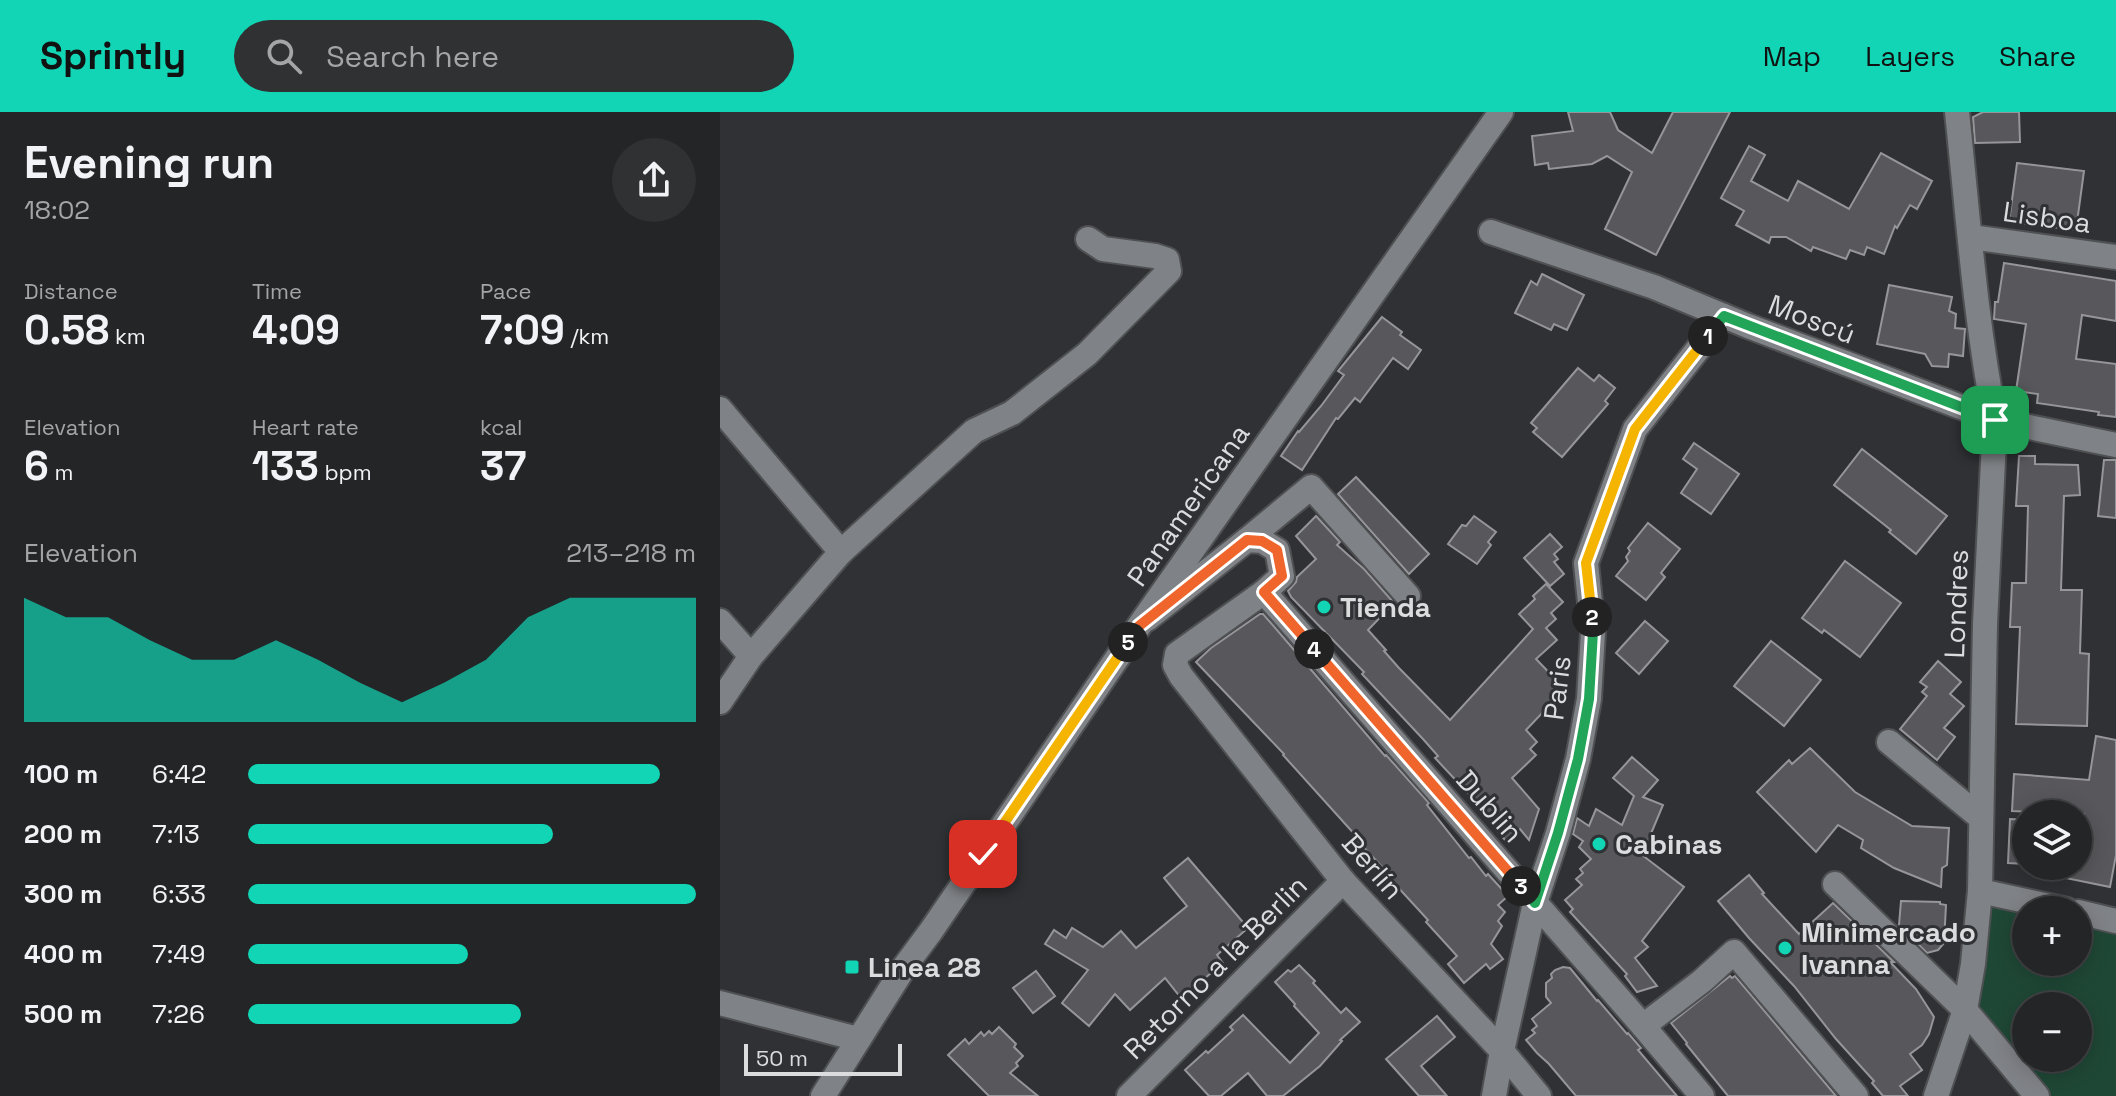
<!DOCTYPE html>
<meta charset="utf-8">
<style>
:root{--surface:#232527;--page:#2f3133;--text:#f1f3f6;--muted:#a3a5a7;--line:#404244;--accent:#11d5b4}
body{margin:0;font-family:"Space Grotesk",sans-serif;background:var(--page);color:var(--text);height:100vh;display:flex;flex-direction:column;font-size:30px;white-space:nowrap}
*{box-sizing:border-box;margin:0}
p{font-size:26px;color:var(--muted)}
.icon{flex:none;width:44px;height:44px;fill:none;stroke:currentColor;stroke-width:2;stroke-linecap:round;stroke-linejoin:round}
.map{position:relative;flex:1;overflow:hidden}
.drawer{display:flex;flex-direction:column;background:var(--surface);width:720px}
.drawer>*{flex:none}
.tools{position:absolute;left:1292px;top:688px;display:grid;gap:16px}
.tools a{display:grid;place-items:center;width:80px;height:80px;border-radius:50%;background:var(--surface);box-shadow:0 4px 20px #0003,0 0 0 2px var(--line);font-size:40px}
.scale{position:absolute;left:24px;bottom:20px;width:158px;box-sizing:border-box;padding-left:8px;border:4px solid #dadcde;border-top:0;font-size:22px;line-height:28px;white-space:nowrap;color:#dadcde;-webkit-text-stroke:6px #2f3134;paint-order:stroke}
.pin{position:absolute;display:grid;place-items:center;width:68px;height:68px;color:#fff;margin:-34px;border-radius:16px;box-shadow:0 4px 12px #0006}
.km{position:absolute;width:40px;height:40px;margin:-20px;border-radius:50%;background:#222;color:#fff;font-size:22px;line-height:40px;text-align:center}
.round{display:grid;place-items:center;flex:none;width:84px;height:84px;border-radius:42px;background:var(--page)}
.summary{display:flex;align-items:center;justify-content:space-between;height:136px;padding:0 24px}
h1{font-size:44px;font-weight:600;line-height:60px}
.figures{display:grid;grid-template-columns:repeat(3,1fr);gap:12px;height:136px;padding:8px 24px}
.figures div{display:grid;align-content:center}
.figures b{font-size:40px;font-weight:600}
.figures small{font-size:22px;font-weight:400}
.figures p{font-size:22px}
.chart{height:224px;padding:16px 24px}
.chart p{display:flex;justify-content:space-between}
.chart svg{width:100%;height:144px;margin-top:8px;fill:var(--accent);opacity:.7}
ul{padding:0 24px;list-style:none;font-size:26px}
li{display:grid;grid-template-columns:128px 96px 1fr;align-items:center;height:60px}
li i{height:20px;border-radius:10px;background:var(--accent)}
header{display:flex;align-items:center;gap:48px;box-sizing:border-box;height:112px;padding:0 40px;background:var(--accent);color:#111}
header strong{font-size:38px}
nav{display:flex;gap:44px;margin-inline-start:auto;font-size:28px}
.search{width:560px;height:72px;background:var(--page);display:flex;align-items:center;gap:20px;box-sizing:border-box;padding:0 28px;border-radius:44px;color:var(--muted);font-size:30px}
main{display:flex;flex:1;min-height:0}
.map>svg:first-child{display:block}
</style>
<header>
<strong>Sprintly</strong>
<div class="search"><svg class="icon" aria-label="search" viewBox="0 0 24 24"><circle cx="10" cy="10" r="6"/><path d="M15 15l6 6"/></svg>Search here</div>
<nav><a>Map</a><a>Layers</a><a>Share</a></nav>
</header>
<main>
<section class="drawer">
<div class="summary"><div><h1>Evening run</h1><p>18:02</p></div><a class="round"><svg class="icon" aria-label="share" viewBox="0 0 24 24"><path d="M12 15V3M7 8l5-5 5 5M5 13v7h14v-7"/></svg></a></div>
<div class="figures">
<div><p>Distance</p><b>0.58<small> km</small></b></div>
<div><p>Time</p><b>4:09</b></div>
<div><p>Pace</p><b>7:09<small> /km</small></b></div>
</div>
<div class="figures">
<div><p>Elevation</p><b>6<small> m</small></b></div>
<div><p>Heart rate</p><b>133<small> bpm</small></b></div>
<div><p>kcal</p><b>37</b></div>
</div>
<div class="chart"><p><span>Elevation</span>213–218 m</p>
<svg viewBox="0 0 160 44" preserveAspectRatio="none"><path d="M0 44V6L10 12L20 12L30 19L40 25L50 25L60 19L70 25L80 32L90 38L100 32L110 25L120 12L130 6L140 6L150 6L160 6V44z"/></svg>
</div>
<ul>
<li><b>100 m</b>6:42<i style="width:92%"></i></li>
<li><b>200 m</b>7:13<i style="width:68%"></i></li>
<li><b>300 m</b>6:33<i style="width:100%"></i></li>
<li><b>400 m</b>7:49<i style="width:49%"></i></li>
<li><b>500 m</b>7:26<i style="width:61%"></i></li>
</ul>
</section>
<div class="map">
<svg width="1396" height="984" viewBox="0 0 1396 984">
<rect width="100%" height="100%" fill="#2f3134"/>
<path fill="#1f4736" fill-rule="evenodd" d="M1268 786 1306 798V850H1358V807L1396 815V984H1326L1255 899ZM1306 894H1358V946H1306Z"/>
<g fill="#58575b" stroke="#969599" stroke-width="2">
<path d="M848 0H890L898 18 932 41 953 0H1010L936 143 885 117 912 60 887 44 872 52 829 57 828 51 815 53 812 24 853 19Z"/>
<path d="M1263 0H1299L1300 30 1255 31 1253 5Z"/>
<path d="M1029 34 1045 43 1031 69 1068 89 1078 69 1129 97 1161 41 1212 69 1197 97 1190 93 1177 116 1175 114 1164 142 1147 135 1144 143 1130 138 1126 147 1093 135 1091 139 1066 125H1051L1049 131 1016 113 1024 99 1001 86Z"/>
<path d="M1297 51 1364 59 1356 118 1289 110Z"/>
<path d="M1284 151 1396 169V209L1362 203 1356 247 1396 252V305L1378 303 1379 300 1317 291 1318 282 1296 279 1306 212 1274 207 1275 190H1278Z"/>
<path d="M822 162 864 183 847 218 834 212 831 218 795 201 811 169 817 173Z"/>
<path d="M1169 173 1232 185 1229 199 1236 202 1235 216 1245 217 1243 244 1229 242 1228 255 1212 254 1205 242 1157 232Z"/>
<path d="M662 205 682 220 680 223 701 238 688 257 673 246 640 290 635 286 618 307 616 306 582 358 561 344 578 319 579 320 601 294 624 263 618 259Z"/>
<path d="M858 256 874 269 879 263 895 276 885 289 888 292 842 345 813 320 817 316 811 311Z"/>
<path d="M974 331 1019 362 991 402 961 381 977 357 963 347Z"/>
<path d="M1142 337 1227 404 1196 442 1169 420 1171 418 1114 373Z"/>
<path d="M1299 344H1315V352L1358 353 1360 383 1344 384 1341 478H1362L1360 541 1369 542 1367 614 1296 612 1300 515H1290L1292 471H1306L1308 394H1296Z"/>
<path d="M1384 348H1396V406L1378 404Z"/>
<path d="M636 365 709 442 689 462 618 382Z"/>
<path d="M596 404 620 430 617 433 644 457 674 491 648 518 666 538 664 539 679 556 730 608 813 517 799 502 815 487 813 484 826 472 843 490 831 501 836 507 826 516 837 528 816 547 845 577 806 618 817 630 810 637 816 643 792 666 819 697 809 728 800 717 786 729 771 712 774 709 715 646 718 644 703 627 642 562 644 560 571 485 568 479 576 470 577 465 596 447 576 424Z"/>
<path d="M754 404 776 420 768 430 771 433 757 452 728 432 742 413 746 414Z"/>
<path d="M928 411 960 437 941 461 945 465 926 488 896 464 908 449 906 445 910 439 908 436Z"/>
<path d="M830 422 842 435 834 442 838 447 834 450 844 462 830 474 804 446Z"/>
<path d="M1125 449 1181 491 1140 545 1104 518 1102 521 1082 506Z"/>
<path d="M540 502H543L551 511 665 644 666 643 709 691 707 693 749 746 751 745 766 764 768 762 788 784 778 793 785 800 778 809 782 814 771 832 783 847 770 857 766 852 744 871 728 852 737 844 706 810 708 808 663 759 665 758 636 727 637 725 563 643 564 642 476 550 491 536Z"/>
<path d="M925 509 948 529 919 562 896 541Z"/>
<path d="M1051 529 1101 568 1064 614 1014 574Z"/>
<path d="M1218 549 1241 570 1230 582 1244 594 1224 616 1235 625 1217 648 1180 617 1207 584 1202 580 1207 575 1200 570Z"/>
<path d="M1376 624 1396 628V743L1390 775 1326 762 1327 754H1358V736L1364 702 1292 699 1294 662 1369 668Z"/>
<path d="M1090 636 1135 680 1192 714 1229 716 1227 753 1222 756 1221 775 1174 756 1141 736 1143 728 1118 713 1096 740 1037 680 1069 648 1072 652Z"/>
<path d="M912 645 938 668 923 685 943 693 922 743 964 775 922 829 928 835 915 846 937 874 917 880 905 864 907 862 850 800 853 797 845 788 862 773 856 767 863 761 860 757 871 747 859 735 863 729 853 722 857 706 869 714 876 697 902 713 914 684 893 666Z"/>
<path d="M1290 707 1306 708V752L1288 751Z"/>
<path d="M468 746 528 816 497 843 503 851 461 886 445 866 410 898 395 882 369 914 342 891 368 858 325 832 334 818 346 826 352 816 383 835 401 819 416 836 467 794 444 766Z"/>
<path d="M1029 763 1044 781 1042 782 1079 822 1113 791 1174 850H1170L1196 877 1214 905 1209 922 1202 933 1190 942 1202 958 1180 974 1188 984H1163L1152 971 1154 969 1116 927 1074 874 1029 826 998 789Z"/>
<path d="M1181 789 1220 790V792L1226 793 1224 831 1218 838 1207 841 1179 813Z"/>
<path d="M579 853 595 869 593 871 621 901 626 896 640 910 620 928 622 929 600 954 563 984H547L528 961 501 984H489L465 958 486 939 488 941 513 918 510 915 523 903 570 951 599 921 574 894 575 892 555 870 568 858 571 860Z"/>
<path d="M843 855 850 856 877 889 878 888 907 922 908 921 921 936 918 938 957 984H856L829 952 817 941 806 928 815 921 812 918 817 914 812 907 831 891 826 885V871L832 866 831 862 835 858Z"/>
<path d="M316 859 335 884 313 901 293 876Z"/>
<path d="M1010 864 1012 866 1015 864 1116 984H1008L966 932 967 931 951 911Z"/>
<path d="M717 904 735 925 701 954 727 984H699L666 947Z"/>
<path d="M279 915 296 932 294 935 303 944 296 951 298 954 290 961 318 984H269L228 943 245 927 249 932 261 920 264 924 269 919 272 922Z"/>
</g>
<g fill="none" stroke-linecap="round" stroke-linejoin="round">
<defs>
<g id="minor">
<path d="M771 120 934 175 1028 214 1275 308 1396 333"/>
<path d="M1251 125 1396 145"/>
<path d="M0 297 121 440"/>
<path d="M527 428 591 375 688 484"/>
<path d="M544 480 923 914 982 984"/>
<path d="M427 507 527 428 542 429 557 438 562 464 544 480 457 542 455 553 461 564 623 769 782 939 819 984"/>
<path d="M0 509 31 544"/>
<path d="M0 590 31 544 121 440 254 319 292 301 367 242 449 159 447 148 435 144 383 137 368 127"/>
<path d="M1169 630 1261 706"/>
<path d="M1115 772 1245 898 1317 984"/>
<path d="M1260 779 1347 798"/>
<path d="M1358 800 1396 809"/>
<path d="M0 891 138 927"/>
<path d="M923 914 982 869 1014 840 1136 984"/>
<path d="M409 984 623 769"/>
<path d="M774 984 782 939 815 791 838 721 858 647 869 587 873 520 866 451 915 317 1004 204"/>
<path d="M1216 984 1245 898 1253 852 1260 779 1265 512 1275 308C1255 207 1248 103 1237 0"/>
</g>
<path id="secondary" d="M103 984 185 854 211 819 419 514 781 0"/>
</defs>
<use href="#minor" stroke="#4e5052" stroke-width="28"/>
<use href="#secondary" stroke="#4e5052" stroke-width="28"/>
<use href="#minor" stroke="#7f8286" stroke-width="24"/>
<use href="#secondary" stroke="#7f8286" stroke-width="24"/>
</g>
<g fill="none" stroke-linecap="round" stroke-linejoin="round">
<defs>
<path id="split-1" d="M988 224 1004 204 1275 308"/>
<path id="split-2" d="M872 505 866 451 915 317 988 224"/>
<path id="split-3" d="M801 774 815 791 838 721 858 647 869 587 873 520 872 505"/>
<path id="split-4" d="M594 537 801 774"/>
<path id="split-5" d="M408 530 419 514 527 428 542 429 557 438 562 464 544 480 594 537"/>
<path id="split-6" d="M263 742 408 530"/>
</defs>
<use href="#split-1" stroke="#fff" stroke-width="16"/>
<use href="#split-2" stroke="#fff" stroke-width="16"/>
<use href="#split-3" stroke="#fff" stroke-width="16"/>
<use href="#split-4" stroke="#fff" stroke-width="16"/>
<use href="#split-5" stroke="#fff" stroke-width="16"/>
<use href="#split-6" stroke="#fff" stroke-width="16"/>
<use href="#split-1" stroke="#22a559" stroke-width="10"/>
<use href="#split-2" stroke="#f5b400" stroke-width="10"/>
<use href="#split-3" stroke="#22a559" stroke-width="10"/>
<use href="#split-4" stroke="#f0652b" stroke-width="10"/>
<use href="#split-5" stroke="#f0652b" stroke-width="10"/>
<use href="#split-6" stroke="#f5b400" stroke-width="10"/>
</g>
<g fill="#11d5b4" stroke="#2f3134" stroke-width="3">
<circle cx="604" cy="495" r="8"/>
<circle cx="879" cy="732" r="8"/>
<circle cx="1065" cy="836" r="8"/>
<rect x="124" y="847" width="16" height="16" rx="4"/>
</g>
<g text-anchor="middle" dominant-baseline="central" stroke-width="6" stroke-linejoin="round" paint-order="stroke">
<g font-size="28" fill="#dadcde" stroke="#2f3134">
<text transform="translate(1327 105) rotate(8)">Lisboa</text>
<text transform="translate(1092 207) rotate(21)">Moscú</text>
<text transform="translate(468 393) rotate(-55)">Panamericana</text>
<text transform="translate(1236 492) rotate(-88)">Londres</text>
<text transform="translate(837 576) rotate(-83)">Paris</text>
<text transform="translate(770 694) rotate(49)">Dublin</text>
<text transform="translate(653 754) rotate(49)">Berlín</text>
<text transform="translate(495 855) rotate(-45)">Retorno a la Berlin</text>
</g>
<g font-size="28" font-weight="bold" fill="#dadcde" stroke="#2f3134" text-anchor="start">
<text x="620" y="495">Tienda</text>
<text x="895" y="732">Cabinas</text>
<text x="1081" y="820">Minimercado<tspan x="1081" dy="32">Ivanna</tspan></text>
<text x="148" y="855">Linea 28</text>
</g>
</g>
</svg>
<div class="tools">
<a><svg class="icon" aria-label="layers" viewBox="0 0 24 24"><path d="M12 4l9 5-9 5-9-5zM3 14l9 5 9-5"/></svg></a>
<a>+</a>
<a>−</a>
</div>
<div class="scale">50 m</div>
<div class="pin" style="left:1275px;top:308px;background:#1e9e55"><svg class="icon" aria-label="arrive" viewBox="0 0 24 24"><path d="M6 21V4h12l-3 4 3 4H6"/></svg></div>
<div class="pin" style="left:263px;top:742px;background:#d93025"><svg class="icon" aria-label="check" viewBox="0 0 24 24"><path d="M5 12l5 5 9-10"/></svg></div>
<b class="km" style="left:988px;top:224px">1</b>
<b class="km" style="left:872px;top:505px">2</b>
<b class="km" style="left:801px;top:774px">3</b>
<b class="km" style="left:594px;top:537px">4</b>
<b class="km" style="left:408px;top:530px">5</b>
</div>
</main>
